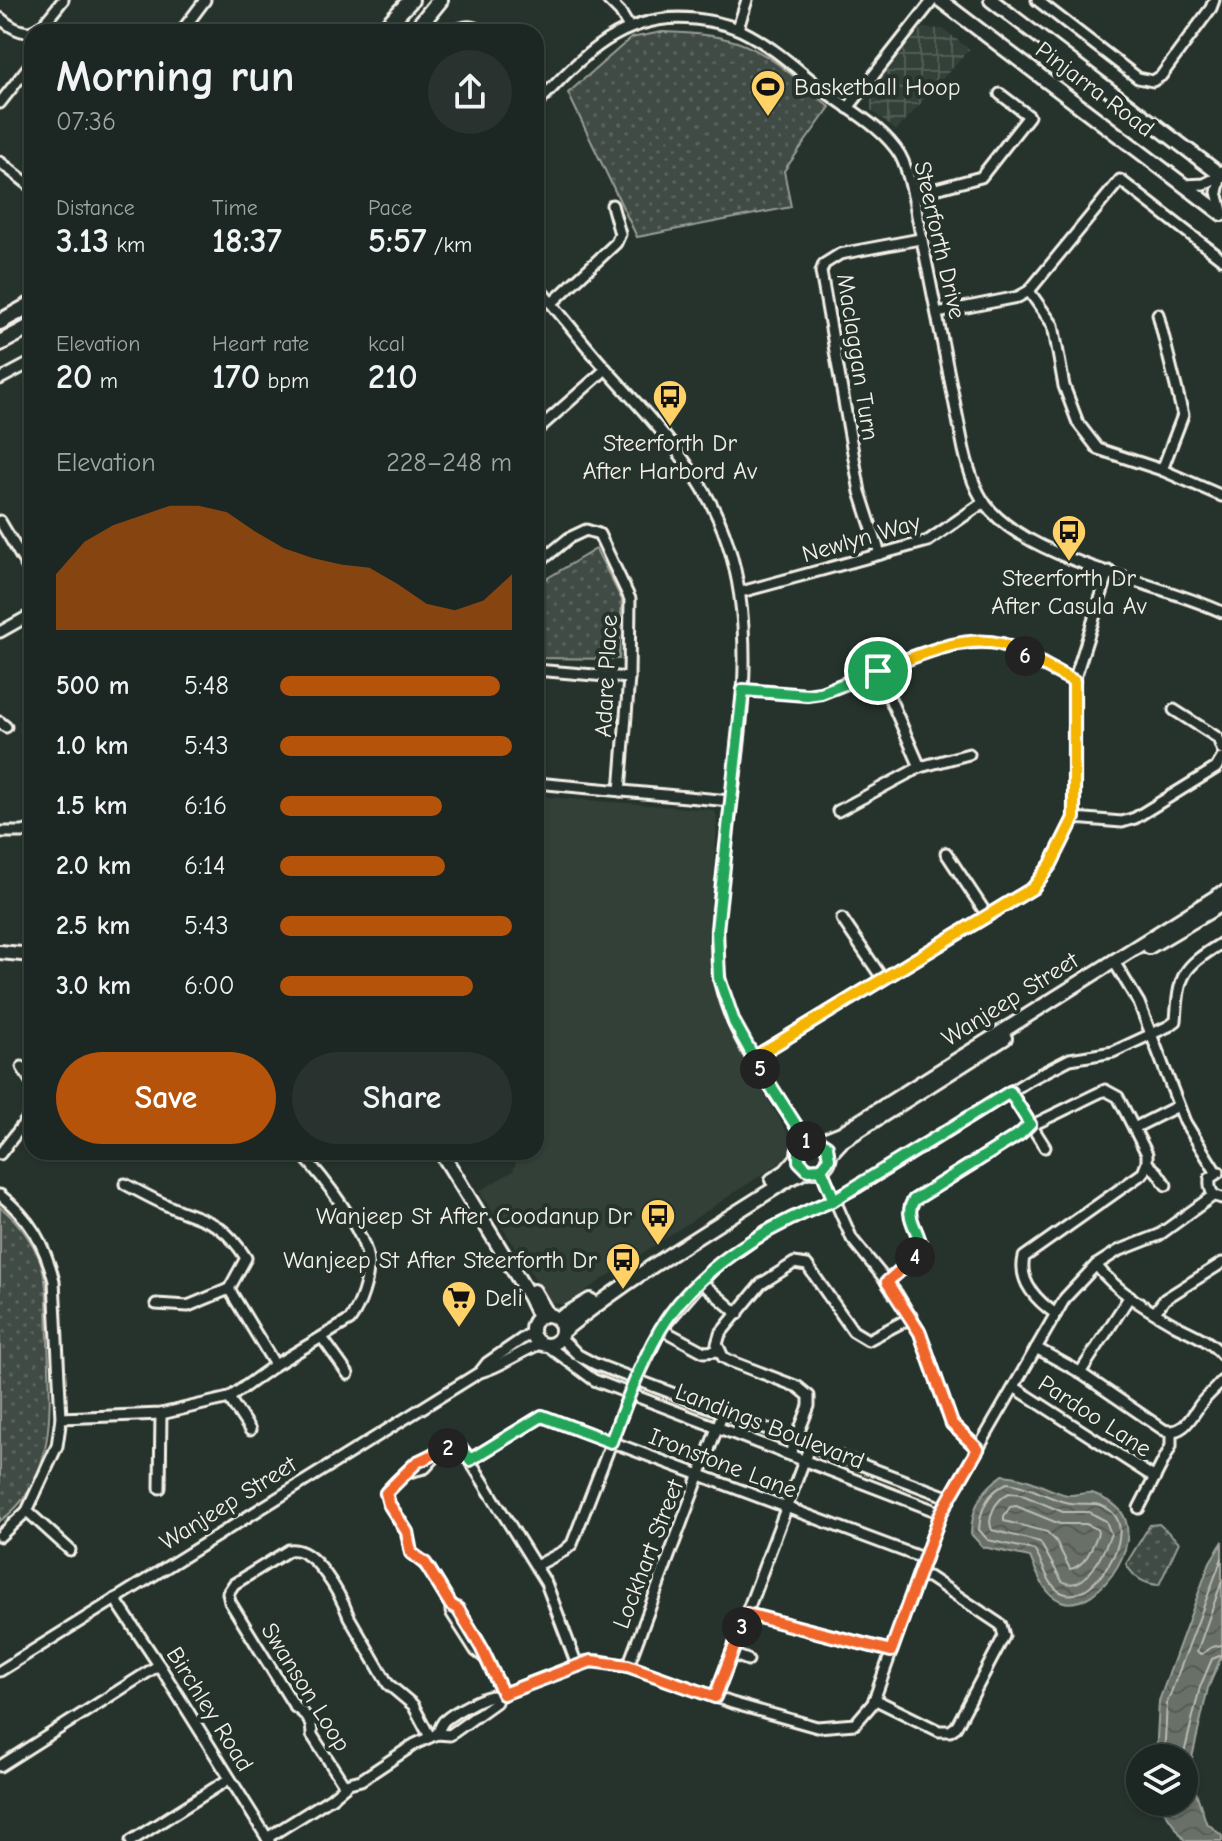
<!DOCTYPE html>
<meta charset="utf-8">
<style>
:root{--surface:#1c2622;--page:#29322f;--text:#f1f3f6;--muted:#a0a5a5;--line:#3a4340;--accent:#b45309}
body{margin:0;font-family:"Comic Neue",sans-serif;background:var(--page);color:var(--text);height:100vh;display:flex;flex-direction:column;font-size:30px;white-space:nowrap}
*{box-sizing:border-box;margin:0}
p{font-size:26px;color:var(--muted)}
.icon{flex:none;width:44px;height:44px;fill:none;stroke:currentColor;stroke-width:2;stroke-linecap:round;stroke-linejoin:round}
.map{position:relative;flex:1;overflow:hidden}
.side{position:absolute;left:24px;top:24px;width:520px;height:1136px;display:flex;flex-direction:column;background:var(--surface);border-radius:24px;box-shadow:0 2px 6px #0004,0 0 0 2px var(--line)}
.side>*{flex:none}
.buttons{position:absolute;left:1126px;top:1744px;display:grid;gap:16px}
.buttons a{display:grid;place-items:center;width:72px;height:72px;border-radius:50%;background:var(--surface);box-shadow:0 2px 6px #0004,0 0 0 2px var(--line);font-size:40px}
.pin{position:absolute;display:grid;place-items:center;width:68px;height:68px;color:#fff;margin:-34px;border:4px solid #fff;border-radius:50%;box-shadow:0 2px 8px #0007}
.km{position:absolute;width:40px;height:40px;margin:-20px;border-radius:50%;background:#222;color:#fff;font-size:22px;line-height:40px;text-align:center}
.round{display:grid;place-items:center;flex:none;width:84px;height:84px;border-radius:42px;background:var(--page)}
.overview{display:flex;align-items:center;justify-content:space-between;height:136px;padding:0 32px}
h1{font-size:44px;font-weight:700;line-height:60px}
.figures{display:grid;grid-template-columns:repeat(3,1fr);gap:12px;height:136px;padding:8px 32px}
.figures div{display:grid;align-content:center}
.figures b{font-size:34px;font-weight:700}
.figures small{font-size:22px;font-weight:400}
.figures p{font-size:22px}
.chart{height:224px;padding:16px 32px}
.chart p{display:flex;justify-content:space-between}
.chart svg{width:100%;height:144px;margin-top:8px;fill:var(--accent);opacity:.7}
.primary-button{display:flex;gap:16px;margin-top:auto;padding:16px 32px}
.primary-button a{flex:1;height:92px;border-radius:48px;background:var(--accent);color:#fff;font-size:32px;font-weight:700;line-height:92px;text-align:center}
.primary-button a+a{background:var(--page);color:var(--text)}
ul{padding:0 32px;list-style:none;font-size:26px}
li{display:grid;grid-template-columns:128px 96px 1fr;align-items:center;height:60px}
li i{height:20px;border-radius:10px;background:var(--accent)}
.map>svg:first-child{display:block}
</style>
<div class="map">
<svg width="1222" height="1841" viewBox="0 0 1222 1841">
<defs>
<pattern id="industrial-grid" width="8" height="8" patternUnits="userSpaceOnUse" patternTransform="scale(2)"><rect width="8" height="8" fill="#333f39"/><path d="M0 4h8M4 0v8" fill="none" stroke="#515b56"/></pattern>
<pattern id="park-dots" width="8" height="8" patternUnits="userSpaceOnUse" patternTransform="scale(2)"><rect width="8" height="8" fill="#414b45"/><path d="M2 2h.1M6 6h.1" fill="none" stroke="#5d6560" stroke-width="1.8" stroke-linecap="round"/></pattern>
<pattern id="water-waves" width="16" height="10" patternUnits="userSpaceOnUse" patternTransform="scale(2)"><rect width="16" height="10" fill="#676f68"/><path d="M0 5q4-4 8 0t8 0" fill="none" stroke="#565a55"/></pattern>
</defs>
<rect width="100%" height="100%" fill="#26332d"/>
<filter id="ink" filterUnits="userSpaceOnUse"><feTurbulence type="fractalNoise" baseFrequency=".0125" numOctaves="2"/><feDisplacementMap in="SourceGraphic" scale="16" xChannelSelector="R" yChannelSelector="G"/><feConvolveMatrix kernelMatrix="1 2 1 2 8 2 1 2 1" color-interpolation-filters="sRGB"/></filter>
<g filter="url(#ink)">
<path fill="#333f39" d="M536 796 713 810 717 816 712 938 714 992 748 1065 791 1139 787 1158 564 1305 550 1302 479 1191 513 1171 519 1152H536Z"/>
<path fill="url(#industrial-grid)" d="M922 28 943 29 969 49 896 131 871 110V91Z"/>
<g fill="url(#park-dots)" stroke="#9a9e96" stroke-width="2">
<path d="M662 32C687 33 713 34 737 42 773 54 802 84 830 107L784 171 791 207 637 237 568 93 631 38Z"/>
<path d="M596 549 622 600 619 659 536 658V585Z"/>
<path d="M0 1207C18 1221 31 1239 40 1260 49 1284 47 1314 48 1340 50 1403 59 1480 0 1521Z"/>
<path d="M1159 1524 1179 1542 1159 1585C1144 1584 1134 1578 1126 1564L1150 1525Z"/>
</g>
<g fill="url(#water-waves)" stroke="#9fa39b" stroke-width="2">
<path d="M1003 1475C1031 1477 1044 1489 1067 1495 1075 1496 1084 1492 1092 1493 1097 1494 1104 1499 1108 1501 1159 1527 1098 1616 1061 1601 1043 1594 1037 1572 1030 1557L983 1547 971 1534C972 1507 981 1490 1003 1475Z"/>
<path d="M1222 1543V1655L1208 1688 1189 1771 1206 1822 1222 1836V1841H1185L1158 1802H1184V1758H1156L1159 1701 1210 1562Z"/>
</g>
<g fill="none" stroke-linecap="round" stroke-linejoin="round">
<g stroke="#bcbdb5" stroke-width="2">
<path d="M1007 1483C1029 1485 1045 1497 1065 1502 1082 1507 1096 1498 1112 1512 1137 1535 1095 1600 1066 1594 1048 1591 1044 1563 1034 1550L988 1540 979 1530C980 1510 988 1492 1007 1483Z"/>
<path d="M1009 1493 1020 1494 1063 1512H1089L1106 1521 1111 1534C1104 1551 1086 1595 1062 1581L1040 1542 992 1530C986 1517 996 1500 1009 1493Z"/>
<path d="M1016 1506 1060 1524H1086L1097 1529 1098 1533C1092 1548 1086 1566 1070 1569L1056 1541 1047 1532 1004 1521V1516L1010 1507Z"/>
<path d="M1222 1581 1197 1652 1202 1654 1212 1647 1222 1645"/>
<path d="M1164 1758 1167 1703 1222 1558"/>
<path d="M1183 1758 1200 1687 1212 1659 1222 1655"/>
</g>
<defs>
<g id="minor">
<path d="M608 0 620 12 629 27"/>
<path d="M1037 0 1138 78 1153 81 1161 76 1211 8 1214 0"/>
<path d="M0 18C32 46 41 27 63 0"/>
<path d="M738 28 747 0"/>
<path d="M181 32 205 0"/>
<path d="M454 32C464 25 473 25 483 32"/>
<path d="M536 83 547 93"/>
<path d="M0 103 32 62"/>
<path d="M536 105C581 57 623 11 695 19 711 21 728 24 742 31 773 46 799 71 826 92 850 110 884 128 900 155 907 167 910 182 913 195L964 450C969 472 976 495 991 511 1039 563 1158 582 1222 612"/>
<path d="M848 108 933 0"/>
<path d="M0 162 32 187"/>
<path d="M1222 171 1217 192 1222 211"/>
<path d="M1185 185 1204 184 1222 175"/>
<path d="M913 195 981 177 1029 116 1000 94"/>
<path d="M536 285C560 313 582 342 606 369 654 423 704 472 727 541 762 644 734 767 723 873 719 908 713 946 720 982 732 1040 775 1092 806 1141"/>
<path d="M1029 291 1053 325 1064 386 1078 423 1098 449 1162 470 1222 496"/>
<path d="M552 303 616 243 620 234 612 205"/>
<path d="M937 313 1018 297 1029 291 1120 180 1222 259"/>
<path d="M1158 314 1183 415 1162 470"/>
<path d="M0 379 32 362"/>
<path d="M536 431 606 369"/>
<path d="M0 521 32 575"/>
<path d="M880 554 860 492 821 272 824 264 840 254 920 239"/>
<path d="M547 556 569 538 586 530 599 534 630 599 629 678 620 791"/>
<path d="M741 592 928 541 984 502"/>
<path d="M0 632 32 614"/>
<path d="M536 670 629 678"/>
<path d="M878 671 920 767"/>
<path d="M743 690 807 695 821 693C867 675 955 631 1003 645 1025 651 1053 670 1074 681"/>
<path d="M1174 710 1218 738 1222 749"/>
<path d="M0 722 6 727"/>
<path d="M536 783 730 801"/>
<path d="M838 811 920 767 969 754"/>
<path d="M1074 818 1122 822 1135 818 1216 768 1222 758"/>
<path d="M0 832H23L32 829"/>
<path d="M946 853 987 915"/>
<path d="M842 919 882 978"/>
<path d="M1113 960 1139 1003 1185 1122 1216 1172"/>
<path d="M753 1058 1033 888 1051 864 1074 818V681L1109 571"/>
<path d="M22 1067 32 1083"/>
<path d="M1010 1092 1045 1147"/>
<path d="M1134 1128 1178 1106"/>
<path d="M0 1154 32 1113"/>
<path d="M1147 1163 1157 1172 1166 1185"/>
<path d="M821 1169 852 1239 897 1294 920 1333 952 1424 978 1449"/>
<path d="M1219 1172 1210 1178C1209 1189 1211 1196 1222 1198"/>
<path d="M125 1184C138 1191 151 1198 164 1204 203 1222 220 1217 246 1258L229 1289"/>
<path d="M0 1195C30 1218 45 1245 54 1281L61 1418 57 1446 27 1511 0 1536"/>
<path d="M1096 1265C1116 1291 1147 1309 1175 1325 1192 1334 1210 1340 1222 1355"/>
<path d="M700 1281 738 1314"/>
<path d="M887 1282 918 1255 921 1247C919 1230 903 1215 914 1200L1020 1134C1029 1125 1036 1124 1047 1118 1067 1109 1085 1099 1105 1090L1118 1097 1147 1154V1163L1143 1173 1024 1257C1018 1282 1037 1301 1056 1314"/>
<path d="M156 1304 188 1306 229 1289 275 1365"/>
<path d="M1155 1312 1165 1299 1222 1263"/>
<path d="M661 1329 704 1352 719 1351"/>
<path d="M561 1338 578 1355 595 1364 950 1498"/>
<path d="M323 1339 348 1374"/>
<path d="M548 1346 594 1380 941 1513"/>
<path d="M1036 1348 1076 1370 1164 1430C1185 1436 1192 1414 1203 1401 1209 1394 1216 1388 1222 1381"/>
<path d="M480 1372 487 1363 532 1332"/>
<path d="M1080 1373 1130 1296"/>
<path d="M1014 1387 1155 1478"/>
<path d="M229 1398 250 1430"/>
<path d="M61 1418 161 1414 229 1398 275 1365 350 1320C360 1306 369 1280 368 1262 366 1231 321 1175 300 1152"/>
<path d="M790 1454 809 1406V1396L798 1387 730 1361 723 1357 717 1344 720 1334 761 1284 794 1263 807 1265 853 1331 868 1340 912 1317"/>
<path d="M470 1460 542 1416 925 1559"/>
<path d="M409 1472 425 1468 437 1455"/>
<path d="M160 1488 161 1414"/>
<path d="M1139 1508 1171 1446V1432"/>
<path d="M27 1511 70 1550"/>
<path d="M536 1566 564 1551 572 1544 630 1394 661 1329 713 1269 766 1231 858 1187 1031 1079 1070 1059 1113 1052 1169 1026 1176 1021C1179 975 1181 968 1222 943"/>
<path d="M115 1599 159 1665 269 1841"/>
<path d="M451 1605C470 1617 492 1672 503 1694"/>
<path d="M747 1614 891 1651"/>
<path d="M732 1654 748 1660"/>
<path d="M484 1657 476 1651 451 1612V1605L428 1567 411 1553 407 1532 389 1504 386 1493C399 1475 442 1438 464 1451L546 1583 577 1665"/>
<path d="M628 1666 723 1412"/>
<path d="M0 1671 480 1372C501 1367 519 1352 540 1344"/>
<path d="M715 1697 810 1445"/>
<path d="M874 1699 939 1731H950L956 1727 1004 1636 1001 1625 929 1577 919 1576"/>
<path d="M437 1734C439 1731 441 1724 444 1721 453 1713 487 1693 498 1696L584 1662 599 1661 628 1666 732 1703 817 1727 855 1724 873 1703 941 1513 1065 1298 1096 1265 1118 1251 1159 1235 1214 1195"/>
<path d="M0 1766 159 1665"/>
<path d="M345 1786 312 1735C312 1721 306 1714 295 1707L230 1602 228 1593 234 1584 289 1550C315 1546 341 1596 349 1617L388 1684 413 1705 430 1737"/>
<path d="M267 1838 331 1798 349 1783 361 1780 415 1744 437 1734 450 1735 496 1702 498 1696"/>
<path d="M131 1841 229 1779"/>
</g>
<g id="major">
<path d="M940 0 1222 214"/>
<path d="M991 0 1222 176"/>
<path d="M1149 947 1222 904"/>
<path d="M0 952 32 955"/>
<circle cx="814" cy="1155" r="16"/>
<path d="M821 1141 841 1133 1222 893"/>
<path d="M441 1152 529 1296 539 1317"/>
<path d="M830 1154 842 1141 1005 1038"/>
<path d="M772 1180 786 1171 798 1157"/>
<path d="M534 1291 548 1315"/>
<circle cx="547" cy="1330" r="15"/>
<path d="M558 1319 590 1300"/>
<path d="M563 1331C634 1274 714 1227 791 1178L808 1170"/>
</g>
<g id="highway">
<path d="M381 32 411 0"/>
<path d="M414 32 440 0"/>
<path d="M0 322 32 304"/>
<path d="M0 343 32 326"/>
</g>
</defs>
<use href="#minor" stroke="#f4f1e8" stroke-width="15"/>
<use href="#major" stroke="#f4f1e8" stroke-width="18"/>
<use href="#highway" stroke="#f4f1e8" stroke-width="20"/>
<use href="#minor" stroke="#26332d" stroke-width="9"/>
<use href="#major" stroke="#26332d" stroke-width="12"/>
<use href="#highway" stroke="#26332d" stroke-width="14"/>
</g>
</g>
<g fill="none" stroke-linecap="round" stroke-linejoin="round" filter="url(#ink)">
<defs>
<path id="split-1" d="M806 1141 763 1074 734 1022 719 978 717 930 743 690 807 695 821 693 878 671"/>
<path id="split-2" d="M448 1448H460L470 1460 542 1416 611 1442C625 1404 640 1365 660 1330 698 1266 768 1226 834 1200L821 1169 808 1170 799 1161V1148L806 1141"/>
<path id="split-3" d="M448 1448 417 1462 386 1493 389 1504 407 1532 411 1553 425 1563 451 1605 458 1609 481 1647 503 1694 591 1661 628 1666 715 1697 742 1627"/>
<path id="split-4" d="M742 1627 747 1614 891 1651 941 1513 978 1449 952 1424 920 1333 887 1282 915 1257"/>
<path id="split-5" d="M760 1069 806 1141 816 1139 827 1146 829 1159 821 1169 834 1200 1010 1092 1030 1124 1020 1134 914 1200C903 1215 919 1230 921 1247L915 1257"/>
<path id="split-6" d="M760 1069 753 1058 1033 888 1051 864 1074 818V681L1025 656"/>
<path id="split-7" d="M878 671C916 657 960 634 1002 644 1009 646 1017 652 1025 656"/>
</defs>
<use href="#split-1" stroke="#fff" stroke-width="16"/>
<use href="#split-2" stroke="#fff" stroke-width="16"/>
<use href="#split-3" stroke="#fff" stroke-width="16"/>
<use href="#split-4" stroke="#fff" stroke-width="16"/>
<use href="#split-5" stroke="#fff" stroke-width="16"/>
<use href="#split-6" stroke="#fff" stroke-width="16"/>
<use href="#split-7" stroke="#fff" stroke-width="16"/>
<use href="#split-1" stroke="#22a559" stroke-width="10"/>
<use href="#split-2" stroke="#22a559" stroke-width="10"/>
<use href="#split-3" stroke="#f0652b" stroke-width="10"/>
<use href="#split-4" stroke="#f0652b" stroke-width="10"/>
<use href="#split-5" stroke="#22a559" stroke-width="10"/>
<use href="#split-6" stroke="#f5b400" stroke-width="10"/>
<use href="#split-7" stroke="#f5b400" stroke-width="10"/>
</g>
<defs>
<symbol id="stadium-pin" viewBox="-11 -11 22 30"><path d="M0 17L-7.5 6A9.5 9.5 0 1 1 7.5 6Z" fill="#ffd166" stroke="#26332d"/><path d="M0-5a6.5 5 0 1 0 0 10a6.5 5 0 1 0 0-10ZM-3.5-1.8h7v3.6h-7Z" fill="#111"/></symbol>
<symbol id="bus-pin" viewBox="-11 -11 22 30"><path d="M0 17L-7.5 6A9.5 9.5 0 1 1 7.5 6Z" fill="#ffd166" stroke="#26332d"/><path d="M-5-6H5V4H4V6H2V4H-2V6H-4V4H-5ZM-3.5-4V0h7V-4ZM-3.5 1.2v1.5H-2V1.2ZM2 1.2v1.5H3.5V1.2Z" fill="#111"/></symbol>
<symbol id="supermarket-pin" viewBox="-11 -11 22 30"><path d="M0 17L-7.5 6A9.5 9.5 0 1 1 7.5 6Z" fill="#ffd166" stroke="#26332d"/><path d="M-6-5.5h2.5l.6 2H6L4.5 2H-2.5L-4.4-4H-6ZM-1.5 3.2a1.3 1.3 0 1 0 .1 0ZM3 3.2a1.3 1.3 0 1 0 .1 0Z" fill="#111"/></symbol>
</defs>
<g fill-rule="evenodd">
<use href="#stadium-pin" x="748" y="67" width="40" height="54"/>
<use href="#bus-pin" x="650" y="377" width="40" height="54"/>
<use href="#bus-pin" x="1049" y="512" width="40" height="54"/>
<use href="#bus-pin" x="638" y="1196" width="40" height="54"/>
<use href="#bus-pin" x="603" y="1240" width="40" height="54"/>
<use href="#supermarket-pin" x="439" y="1278" width="40" height="54"/>
</g>
<g text-anchor="middle" dominant-baseline="central" stroke-width="8" stroke-linejoin="round" paint-order="stroke">
<g font-size="24" fill="#f4f1e8" stroke="#26332d" text-anchor="start">
<text x="794" y="87">Basketball Hoop</text>
<text x="670" y="443" text-anchor="middle">Steerforth Dr<tspan x="670" dy="28">After Harbord Av</tspan></text>
<text x="1069" y="578" text-anchor="middle">Steerforth Dr<tspan x="1069" dy="28">After Casula Av</tspan></text>
<text x="632" y="1216" text-anchor="end">Wanjeep St After Coodanup Dr</text>
<text x="597" y="1260" text-anchor="end">Wanjeep St After Steerforth Dr</text>
<text x="485" y="1298">Deli</text>
</g>
<g font-size="24" fill="#f4f1e8" stroke="#26332d">
<text transform="translate(1095 89) rotate(37)">Pinjarra Road</text>
<text transform="translate(940 240) rotate(77)">Steerforth Drive</text>
<text transform="translate(858 357) rotate(81)">Maclaggan Turn</text>
<text transform="translate(861 538) rotate(-16)">Newlyn Way</text>
<text transform="translate(606 676) rotate(-87)">Adare Place</text>
<text transform="translate(1010 999) rotate(-32)">Wanjeep Street</text>
<text transform="translate(1095 1416) rotate(33)">Pardoo Lane</text>
<text transform="translate(770 1426) rotate(21)">Landings Boulevard</text>
<text transform="translate(723 1463) rotate(21)">Ironstone Lane</text>
<text transform="translate(228 1503) rotate(-32)">Wanjeep Street</text>
<text transform="translate(648 1554) rotate(-69)">Lockhart Street</text>
<text transform="translate(306 1687) rotate(58)">Swanson Loop</text>
<text transform="translate(210 1709) rotate(58)">Birchley Road</text>
</g>
</g>
</svg>
<div class="buttons">
<a><svg class="icon" aria-label="layers" viewBox="0 0 24 24"><path d="M12 4l9 5-9 5-9-5zM3 14l9 5 9-5"/></svg></a>
</div>
<div class="pin" style="left:878px;top:671px;background:#1e9e55"><svg class="icon" aria-label="arrive" viewBox="0 0 24 24"><path d="M6 21V4h12l-3 4 3 4H6"/></svg></div>
<b class="km" style="left:806px;top:1141px">1</b>
<b class="km" style="left:448px;top:1448px">2</b>
<b class="km" style="left:742px;top:1627px">3</b>
<b class="km" style="left:915px;top:1257px">4</b>
<b class="km" style="left:760px;top:1069px">5</b>
<b class="km" style="left:1025px;top:656px">6</b>
<section class="side">
<div class="overview"><div><h1>Morning run</h1><p>07:36</p></div><a class="round"><svg class="icon" aria-label="share" viewBox="0 0 24 24"><path d="M12 15V3M7 8l5-5 5 5M5 13v7h14v-7"/></svg></a></div>
<div class="figures">
<div><p>Distance</p><b>3.13<small> km</small></b></div>
<div><p>Time</p><b>18:37</b></div>
<div><p>Pace</p><b>5:57<small> /km</small></b></div>
</div>
<div class="figures">
<div><p>Elevation</p><b>20<small> m</small></b></div>
<div><p>Heart rate</p><b>170<small> bpm</small></b></div>
<div><p>kcal</p><b>210</b></div>
</div>
<div class="chart"><p><span>Elevation</span>228–248 m</p>
<svg viewBox="0 0 160 44" preserveAspectRatio="none"><path d="M0 44V27L10 17L20 12L30 9L40 6L50 6L60 8L70 14L80 19L90 22L100 24L110 25L120 30L130 36L140 38L150 35L160 27V44z"/></svg>
</div>
<ul>
<li><b>500 m</b>5:48<i style="width:95%"></i></li>
<li><b>1.0 km</b>5:43<i style="width:100%"></i></li>
<li><b>1.5 km</b>6:16<i style="width:70%"></i></li>
<li><b>2.0 km</b>6:14<i style="width:71%"></i></li>
<li><b>2.5 km</b>5:43<i style="width:100%"></i></li>
<li><b>3.0 km</b>6:00<i style="width:83%"></i></li>
</ul>
<div class="primary-button"><a>Save</a><a>Share</a></div>
</section>
</div>
